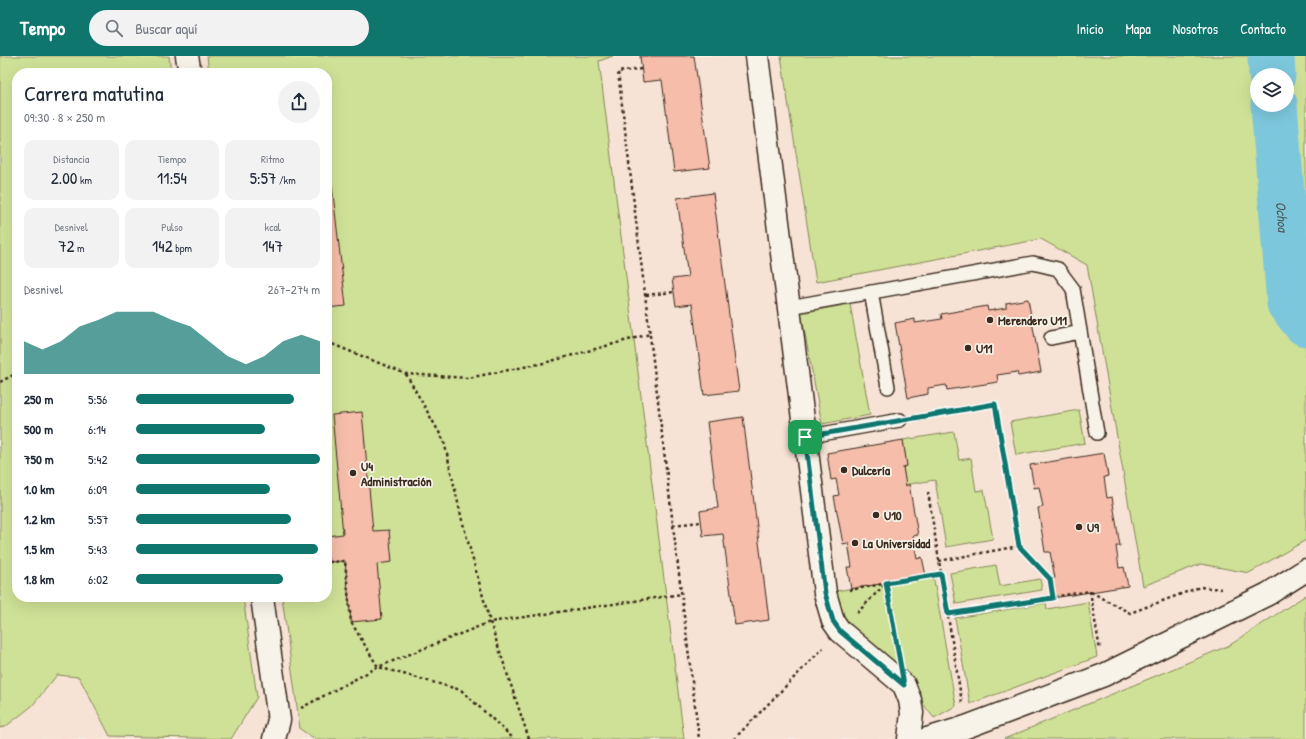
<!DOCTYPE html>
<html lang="es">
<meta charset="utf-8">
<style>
:root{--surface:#fff;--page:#f2f2f3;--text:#1f2937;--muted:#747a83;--accent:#0f766e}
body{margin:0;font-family:"Patrick Hand",sans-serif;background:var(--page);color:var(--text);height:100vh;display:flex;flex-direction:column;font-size:15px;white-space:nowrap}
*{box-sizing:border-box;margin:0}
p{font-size:13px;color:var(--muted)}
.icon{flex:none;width:22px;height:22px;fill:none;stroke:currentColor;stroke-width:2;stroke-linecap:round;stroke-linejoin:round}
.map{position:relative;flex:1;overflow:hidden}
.panel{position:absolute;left:12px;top:12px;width:320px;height:534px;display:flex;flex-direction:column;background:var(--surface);border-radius:16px;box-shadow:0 4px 16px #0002}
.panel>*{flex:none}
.buttons{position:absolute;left:1250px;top:12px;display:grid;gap:8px}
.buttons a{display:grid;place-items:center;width:44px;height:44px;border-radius:50%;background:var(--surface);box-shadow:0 4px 16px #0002;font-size:20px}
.pin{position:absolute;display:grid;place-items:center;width:34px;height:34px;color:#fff;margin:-17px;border-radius:8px;box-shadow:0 2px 6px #0006}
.round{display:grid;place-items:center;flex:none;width:42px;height:42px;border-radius:21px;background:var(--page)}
.overview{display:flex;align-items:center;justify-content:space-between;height:68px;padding:0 12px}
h1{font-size:22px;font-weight:600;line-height:30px}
.metrics{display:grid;grid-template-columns:repeat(3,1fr);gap:6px;height:68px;padding:4px 12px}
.metrics div{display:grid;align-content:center;border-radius:10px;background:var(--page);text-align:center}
.metrics b{font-size:17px;font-weight:600}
.metrics small{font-size:11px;font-weight:400}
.metrics p{font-size:11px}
.chart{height:112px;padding:8px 12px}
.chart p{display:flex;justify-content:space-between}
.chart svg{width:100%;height:72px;margin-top:4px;fill:var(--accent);opacity:.7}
ul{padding:0 12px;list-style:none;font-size:13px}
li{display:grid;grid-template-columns:64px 48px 1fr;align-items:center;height:30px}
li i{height:10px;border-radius:5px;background:var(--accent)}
header{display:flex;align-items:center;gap:24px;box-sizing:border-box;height:56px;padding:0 20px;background:var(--accent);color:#fff}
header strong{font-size:19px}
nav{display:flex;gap:22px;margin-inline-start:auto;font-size:14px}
.search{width:280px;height:36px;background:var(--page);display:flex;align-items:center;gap:10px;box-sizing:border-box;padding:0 14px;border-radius:22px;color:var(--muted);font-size:15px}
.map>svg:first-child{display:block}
</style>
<header>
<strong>Tempo</strong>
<div class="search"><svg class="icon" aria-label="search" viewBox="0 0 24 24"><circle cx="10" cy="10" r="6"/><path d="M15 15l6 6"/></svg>Buscar aquí</div>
<nav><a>Inicio</a><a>Mapa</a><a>Nosotros</a><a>Contacto</a></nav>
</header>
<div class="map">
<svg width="1306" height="683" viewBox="0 0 1306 683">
<rect width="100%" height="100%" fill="#f7f3e8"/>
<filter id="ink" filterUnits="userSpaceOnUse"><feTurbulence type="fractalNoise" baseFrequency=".025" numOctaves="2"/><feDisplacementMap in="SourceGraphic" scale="8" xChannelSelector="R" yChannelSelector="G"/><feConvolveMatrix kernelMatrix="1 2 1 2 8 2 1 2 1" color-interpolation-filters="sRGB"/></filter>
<g filter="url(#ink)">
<path fill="#f6e3d5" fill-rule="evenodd" d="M0 0H1306V683H0ZM17 17H327V541H17ZM1257 19H1287V49H1257Z"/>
<g fill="#cfe196" stroke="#85865a" fill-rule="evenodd">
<path d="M0 0H169L171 17H17V541H243L257 641 231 683 110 680 79 621 57 619 32 650 5 671 0 672Z"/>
<path d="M207 0H613L599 5 684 683H315L300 673 282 541H327V17H209Z"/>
<path d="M781 0H1306V484L1249 517 1201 508 1143 530 1087 209 1041 183 816 226ZM1257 19H1287V49H1257Z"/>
<path d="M850 248 870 359 822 368 801 257Z"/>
<path d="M1079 354 1085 387 1016 399 1010 366Z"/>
<path d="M954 376 959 404 971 402 976 435 984 434 993 483 946 491 935 424 909 428 906 430 903 411 907 410 903 384Z"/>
<path d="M996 509 1000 530 1040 523 1042 534 956 548 950 517Z"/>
<path d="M933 519 956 650 934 662 920 644 840 561 836 535Z"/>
<path d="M1306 539V683H1004L1230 589Z"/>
<path d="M1088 546 1097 601 970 648 955 562 1046 547 1047 553Z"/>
</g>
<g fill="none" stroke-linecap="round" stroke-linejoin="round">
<g stroke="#7dc7dd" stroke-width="47">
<path d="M1271 0 1272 19"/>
<path id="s1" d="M1274 49 1290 247 1306 267"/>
</g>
</g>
<g fill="#f5bdaa" stroke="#3b2a1e">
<path d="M640 0H694L710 112 674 116 662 24 643 26Z"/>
<path d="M327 87 346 250 327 252Z"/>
<path d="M713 137 739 335 704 339 692 248 676 250 672 223 688 221 677 142Z"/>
<path d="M1028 243 1041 316 1018 320 1017 316 997 319 998 326 947 334 946 329 928 332V338L908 342 895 267 915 263V267L942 263 941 258 987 250 988 255 1006 252V247Z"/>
<path d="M362 356 373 475 389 474 392 506 377 508 382 563 351 566 345 505 328 506 327 495V480L343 478 332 359Z"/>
<path d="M743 361 769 564 735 569 723 478 703 480 700 455 718 452 707 366Z"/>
<path d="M903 384 907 410 903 411 906 430 909 428 918 479 913 480 917 503 922 501 926 520 851 533 847 511H852L848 487 843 488 834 440 839 439 836 423 831 424 827 397Z"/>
<path d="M1104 397 1108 420 1104 421 1107 442 1112 441 1120 490H1116L1119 512 1124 511 1128 530 1053 542 1050 523 1055 522 1050 496H1045L1038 452 1043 451 1039 431 1034 432 1030 409Z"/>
</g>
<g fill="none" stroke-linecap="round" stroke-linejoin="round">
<defs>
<g id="service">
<path d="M871 236 888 331"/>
<path d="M789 251 1033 207 1058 213 1073 233 1097 377"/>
<path d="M1051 282 1080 276"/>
<path d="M805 381 900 364"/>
</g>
<g id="minor">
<path d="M187 0 190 17"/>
<path d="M757 0 825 537 833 565 840 575 904 629 910 644 912 657 909 683"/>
<path d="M262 541 279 664 274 683"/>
<path d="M927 683 966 671 1104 619 1268 538 1306 514"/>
</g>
</defs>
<use href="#service" stroke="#3b2a1e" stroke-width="16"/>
<use href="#minor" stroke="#3b2a1e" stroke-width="25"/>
<g stroke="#3b2a1e" stroke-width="2.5" stroke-dasharray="3 3" stroke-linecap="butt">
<path d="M641 13 618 16 699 683"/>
<path d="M646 239 674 236"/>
<path d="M327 286 406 318 468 322 544 307 650 278"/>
<path d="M406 318 444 385 462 464 490 566 529 683"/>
<path d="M0 326 17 317"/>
<path d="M919 361 995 348 1019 490 1050 523 1053 542"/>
<path d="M928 436 962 647"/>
<path d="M673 469 701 466"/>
<path d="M327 495 328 506 345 505 351 566 378 611 461 634 514 683"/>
<path d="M939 505 1019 490"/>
<path d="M887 528 898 592"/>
<path d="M849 534 941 518"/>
<path d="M1091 536 1130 557 1200 531 1221 533"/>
<path d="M857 557 886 527"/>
<path d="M948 558 1090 535 1100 594"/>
<path d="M301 652 378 611 490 566 682 538"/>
<path d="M734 683 823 592"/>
</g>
<use href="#service" stroke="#f7f3e8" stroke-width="13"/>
<use href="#minor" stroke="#f7f3e8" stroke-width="22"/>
</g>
</g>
<g fill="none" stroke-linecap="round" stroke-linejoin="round" filter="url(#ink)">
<defs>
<path id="route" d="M995 348 1019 490 1050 523 1053 542 948 558 941 518 886 527 904 629 840 575 833 565 825 537 805 381Z"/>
</defs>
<use href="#route" stroke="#fff" stroke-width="8"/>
<use href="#route" stroke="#0f766e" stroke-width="5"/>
</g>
<g fill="#3b2a1e" stroke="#f7f3e8" stroke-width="1.5">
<circle cx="990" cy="264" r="4"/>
<circle cx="968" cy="292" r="4"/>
<circle cx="844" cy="414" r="4"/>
<circle cx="353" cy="417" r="4"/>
<circle cx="876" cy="459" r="4"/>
<circle cx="1079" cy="471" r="4"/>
<circle cx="855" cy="487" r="4"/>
</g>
<g text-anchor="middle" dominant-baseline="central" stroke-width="3.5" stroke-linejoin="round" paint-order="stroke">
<g font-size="13" font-weight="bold" fill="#3b2a1e" stroke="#f7f3e8" text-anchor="start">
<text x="998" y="264">Merendero U11</text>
<text x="976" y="292">U11</text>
<text x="361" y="410">U4<tspan x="361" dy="15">Administración</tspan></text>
<text x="852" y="414">Dulcería</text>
<text x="884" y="459">U10</text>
<text x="1087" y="471">U9</text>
<text x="863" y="487">La Universidad</text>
</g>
<g font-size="14" font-style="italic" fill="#4f5957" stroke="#f7f3e8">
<text stroke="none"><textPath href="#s1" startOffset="112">Ochoa</textPath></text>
</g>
</g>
</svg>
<div class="buttons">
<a><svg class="icon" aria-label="layers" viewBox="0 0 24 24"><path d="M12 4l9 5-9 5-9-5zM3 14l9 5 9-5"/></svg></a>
</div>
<div class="pin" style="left:805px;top:381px;background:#1e9e55"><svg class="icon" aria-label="arrive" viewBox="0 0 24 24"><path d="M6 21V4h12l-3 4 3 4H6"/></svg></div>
<section class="panel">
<div class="overview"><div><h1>Carrera matutina</h1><p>09:30 · 8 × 250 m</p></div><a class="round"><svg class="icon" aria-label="share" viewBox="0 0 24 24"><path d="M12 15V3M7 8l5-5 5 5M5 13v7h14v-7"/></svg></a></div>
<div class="metrics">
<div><p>Distancia</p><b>2.00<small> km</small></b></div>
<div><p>Tiempo</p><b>11:54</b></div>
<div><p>Ritmo</p><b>5:57<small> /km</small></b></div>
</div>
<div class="metrics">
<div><p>Desnivel</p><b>72<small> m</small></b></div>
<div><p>Pulso</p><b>142<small> bpm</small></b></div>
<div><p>kcal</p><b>147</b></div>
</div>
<div class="chart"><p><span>Desnivel</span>267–274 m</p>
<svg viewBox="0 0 160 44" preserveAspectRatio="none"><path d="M0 44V24L10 29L20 24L30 15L40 11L50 6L60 6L70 6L80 11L90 15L100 24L110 33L120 38L130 33L140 24L150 20L160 24V44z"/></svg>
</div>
<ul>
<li><b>250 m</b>5:56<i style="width:86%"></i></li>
<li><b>500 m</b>6:14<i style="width:70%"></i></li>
<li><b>750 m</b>5:42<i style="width:100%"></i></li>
<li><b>1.0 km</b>6:09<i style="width:73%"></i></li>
<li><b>1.2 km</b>5:57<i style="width:84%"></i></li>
<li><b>1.5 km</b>5:43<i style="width:99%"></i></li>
<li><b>1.8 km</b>6:02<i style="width:80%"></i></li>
</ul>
</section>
</div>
